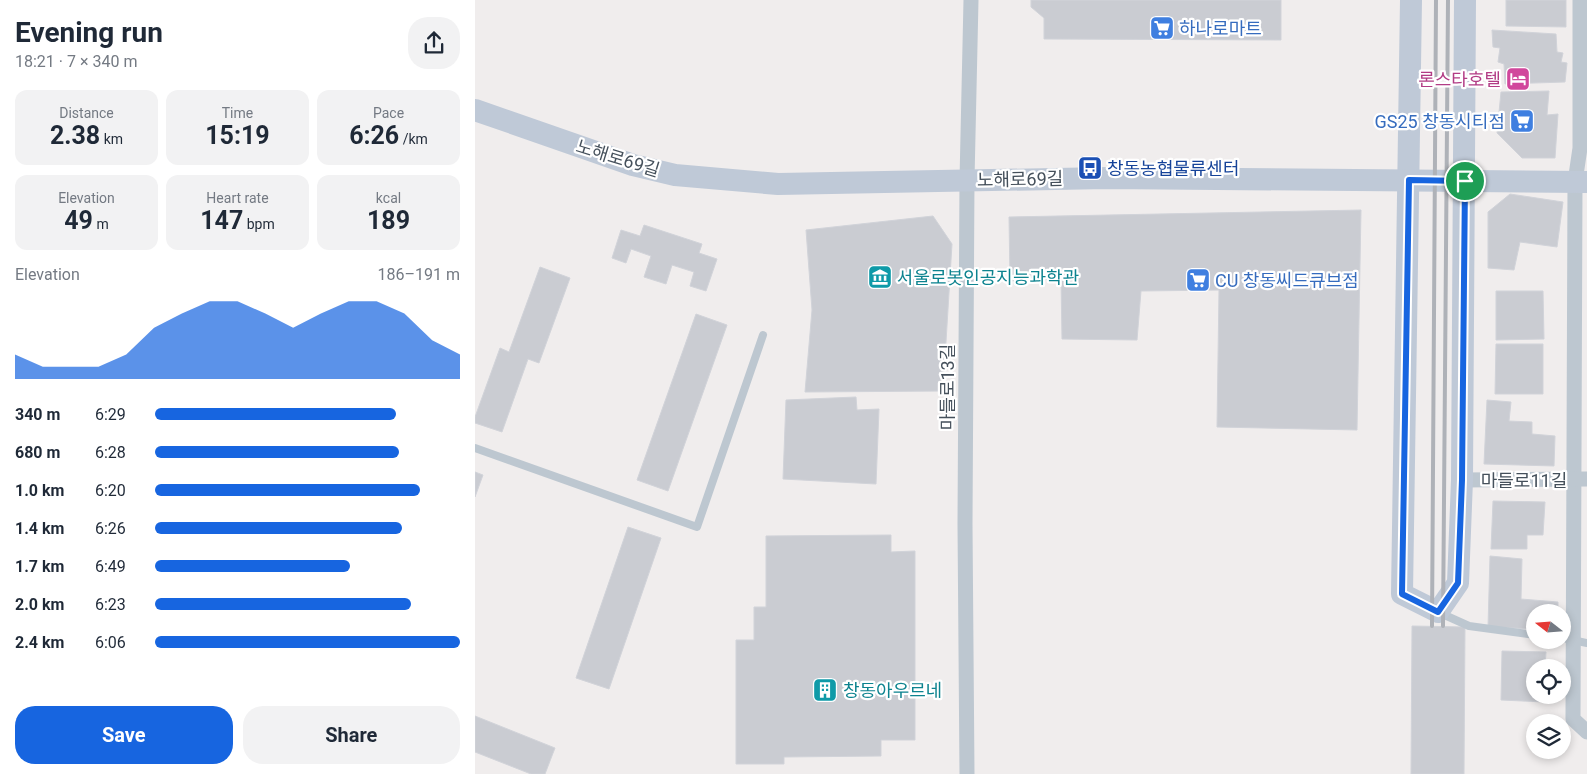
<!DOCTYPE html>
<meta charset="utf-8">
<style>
:root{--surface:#fff;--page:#f2f2f3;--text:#1f2937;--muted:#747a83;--accent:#1765e0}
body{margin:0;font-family:Roboto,"Noto Sans KR",sans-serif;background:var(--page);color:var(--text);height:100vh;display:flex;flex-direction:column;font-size:19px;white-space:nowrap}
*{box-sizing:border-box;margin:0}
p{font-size:16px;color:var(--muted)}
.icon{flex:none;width:28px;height:28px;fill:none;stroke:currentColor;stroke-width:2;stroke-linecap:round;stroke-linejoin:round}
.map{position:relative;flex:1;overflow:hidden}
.details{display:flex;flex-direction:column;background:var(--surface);width:475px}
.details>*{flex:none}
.needle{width:32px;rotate:287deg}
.buttons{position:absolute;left:1051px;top:604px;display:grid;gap:10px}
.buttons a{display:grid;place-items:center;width:45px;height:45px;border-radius:50%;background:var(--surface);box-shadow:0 2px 8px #0003;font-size:25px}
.pin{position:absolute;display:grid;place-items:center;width:42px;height:42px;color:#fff;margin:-21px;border:2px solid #fff;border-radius:50%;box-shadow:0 1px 5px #0007}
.round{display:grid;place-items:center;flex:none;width:52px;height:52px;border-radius:20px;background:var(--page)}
.headline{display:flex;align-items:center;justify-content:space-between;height:85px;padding:0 15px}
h1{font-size:28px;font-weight:700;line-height:38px}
.metrics{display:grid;grid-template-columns:repeat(3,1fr);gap:8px;height:85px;padding:5px 15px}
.metrics div{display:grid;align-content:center;border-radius:12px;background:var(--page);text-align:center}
.metrics b{font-size:25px;font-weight:700}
.metrics small{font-size:14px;font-weight:400}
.metrics p{font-size:14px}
.chart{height:140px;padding:10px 15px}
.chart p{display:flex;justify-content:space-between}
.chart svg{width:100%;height:90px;margin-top:5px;fill:var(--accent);opacity:.7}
.button{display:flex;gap:10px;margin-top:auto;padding:10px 15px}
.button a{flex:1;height:58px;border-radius:20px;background:var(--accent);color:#fff;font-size:20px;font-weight:700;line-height:58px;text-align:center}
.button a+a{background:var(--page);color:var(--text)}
ul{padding:0 15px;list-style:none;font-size:16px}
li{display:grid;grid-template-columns:80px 60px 1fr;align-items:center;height:38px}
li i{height:12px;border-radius:6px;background:var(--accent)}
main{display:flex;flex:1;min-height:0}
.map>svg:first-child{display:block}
</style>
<main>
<section class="details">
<div class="headline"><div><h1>Evening run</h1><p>18:21 · 7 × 340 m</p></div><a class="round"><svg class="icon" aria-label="share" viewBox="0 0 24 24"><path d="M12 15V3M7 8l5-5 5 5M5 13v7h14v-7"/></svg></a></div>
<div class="metrics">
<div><p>Distance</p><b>2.38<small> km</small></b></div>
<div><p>Time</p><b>15:19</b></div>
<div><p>Pace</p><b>6:26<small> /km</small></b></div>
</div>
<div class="metrics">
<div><p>Elevation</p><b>49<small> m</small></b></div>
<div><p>Heart rate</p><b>147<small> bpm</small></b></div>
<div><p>kcal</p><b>189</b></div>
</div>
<div class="chart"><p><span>Elevation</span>186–191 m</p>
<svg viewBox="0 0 160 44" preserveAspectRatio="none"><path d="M0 44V32L10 38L20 38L30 38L40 32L50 19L60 12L70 6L80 6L90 12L100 19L110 12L120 6L130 6L140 12L150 25L160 32V44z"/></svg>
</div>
<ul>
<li><b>340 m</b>6:29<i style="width:79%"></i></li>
<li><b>680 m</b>6:28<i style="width:80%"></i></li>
<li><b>1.0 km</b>6:20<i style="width:87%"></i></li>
<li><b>1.4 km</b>6:26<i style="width:81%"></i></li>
<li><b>1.7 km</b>6:49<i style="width:64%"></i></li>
<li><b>2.0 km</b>6:23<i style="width:84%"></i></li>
<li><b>2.4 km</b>6:06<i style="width:100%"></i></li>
</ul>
<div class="button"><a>Save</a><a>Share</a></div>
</section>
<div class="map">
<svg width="1112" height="774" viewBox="0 0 1112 774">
<rect width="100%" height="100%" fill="#f0eded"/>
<g fill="#caccd2" stroke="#d1d3d9">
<path d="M556 0H806V40L569 39V18L556 7Z"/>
<path d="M1031 0H1091V27L1031 26Z"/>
<path d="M1017 30 1081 34 1082 52 1088 53 1086 62 1092 63 1090 82 1030 84 1029 64 1023 62 1025 48 1018 47Z"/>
<path d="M1074 91 1072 115 1083 114 1080 158H1047L1022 133 1026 92Z"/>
<path d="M1035 194 1088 202 1082 247 1045 242 1039 270 1013 268V212Z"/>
<path d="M886 210 882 430 742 427 744 290 666 291 662 340 587 339 586 279 535 281 534 217Z"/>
<path d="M458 216 477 244 468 391 330 392 337 310 331 230Z"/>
<path d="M169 225 227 244 224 253 242 259 231 291 215 286 219 272 197 265 191 284 169 277 176 256 156 249 151 263 137 258 146 230 165 236Z"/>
<path d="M65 267 95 278 64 363 53 359 27 432 0 423V417L25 348 34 352Z"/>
<path d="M1021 291H1068L1069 339 1021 340Z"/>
<path d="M221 314 252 325 193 491 162 480Z"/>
<path d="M1021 344H1068V394H1020Z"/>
<path d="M381 397 382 410 404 409 401 484 308 479 311 400Z"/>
<path d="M1012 400 1036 402 1034 421 1057 422V434L1080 436 1079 466 1009 464Z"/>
<path d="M0 472 8 475 0 497Z"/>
<path d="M1018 501 1070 502 1068 535H1052V549H1016Z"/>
<path d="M153 527 186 538 134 689 101 678Z"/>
<path d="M416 535V552L440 551V740H406V756L309 757V764H261V640H279V607H291V536Z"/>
<path d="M1015 556 1047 559 1046 599 1083 602V612H1060V629L1013 627Z"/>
<path d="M937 626 990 627 989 774H936Z"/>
<path d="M1027 651 1071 652 1070 668H1060V695H1070L1069 702 1026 700Z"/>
<path d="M0 716 80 748 70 774H56L0 752Z"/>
</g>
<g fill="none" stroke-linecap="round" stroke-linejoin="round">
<g stroke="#bdc7d0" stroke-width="8">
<path d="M0 448 222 527 288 335"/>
<path d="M965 613 994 626 1060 635"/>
<path d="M1088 638 1112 643"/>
</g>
<g stroke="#bdc7d0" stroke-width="15">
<path d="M1105 0V148L1100 182 1098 719 1112 732"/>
<path d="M987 480 1112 479"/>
<path d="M492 774 490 524 492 180 496 0"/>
</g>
<g stroke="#bfc9d7" stroke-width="22">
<path d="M936 0 927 594 963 612 983 583 987 480 990 0"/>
<path d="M0 110 158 165 200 175 303 184 632 178 1112 182"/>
</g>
<g stroke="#afb2b8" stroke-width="4">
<path d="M957 626 961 0"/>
<path d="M968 626 973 0"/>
</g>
</g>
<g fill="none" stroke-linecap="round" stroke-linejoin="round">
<defs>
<path id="route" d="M934 180 990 181 987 480 983 583 963 612 927 594Z"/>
</defs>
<use href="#route" stroke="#fff" stroke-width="10"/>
<use href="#route" stroke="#1765e0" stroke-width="6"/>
</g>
<defs>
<symbol id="supermarket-square" viewBox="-11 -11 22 22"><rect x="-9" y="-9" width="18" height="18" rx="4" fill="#3f7fe0" stroke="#fff"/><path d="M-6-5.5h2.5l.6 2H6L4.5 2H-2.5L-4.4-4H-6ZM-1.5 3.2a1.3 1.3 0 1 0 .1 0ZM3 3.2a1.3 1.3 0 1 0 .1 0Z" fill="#fff"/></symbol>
<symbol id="hotel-square" viewBox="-11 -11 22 22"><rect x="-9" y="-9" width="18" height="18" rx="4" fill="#d1479c" stroke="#fff"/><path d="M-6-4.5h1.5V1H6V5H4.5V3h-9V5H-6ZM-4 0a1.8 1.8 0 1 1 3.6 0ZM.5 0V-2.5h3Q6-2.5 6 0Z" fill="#fff"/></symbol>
<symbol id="bus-square" viewBox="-11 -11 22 22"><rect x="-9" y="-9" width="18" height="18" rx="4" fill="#1a4fb4" stroke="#fff"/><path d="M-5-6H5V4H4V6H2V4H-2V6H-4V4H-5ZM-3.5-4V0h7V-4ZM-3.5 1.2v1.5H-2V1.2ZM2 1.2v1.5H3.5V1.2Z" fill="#fff"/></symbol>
<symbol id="museum-square" viewBox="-11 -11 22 22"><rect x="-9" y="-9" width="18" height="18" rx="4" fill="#0f9aa8" stroke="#fff"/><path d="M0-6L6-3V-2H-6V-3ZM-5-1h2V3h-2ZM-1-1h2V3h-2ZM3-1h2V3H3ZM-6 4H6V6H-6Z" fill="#fff"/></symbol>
<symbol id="building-square" viewBox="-11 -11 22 22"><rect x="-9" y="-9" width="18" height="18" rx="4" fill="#0f9aa8" stroke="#fff"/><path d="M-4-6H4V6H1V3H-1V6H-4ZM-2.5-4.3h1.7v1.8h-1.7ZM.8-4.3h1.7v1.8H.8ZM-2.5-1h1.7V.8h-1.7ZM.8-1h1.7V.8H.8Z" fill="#fff"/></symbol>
</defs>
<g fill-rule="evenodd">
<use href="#supermarket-square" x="673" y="14" width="28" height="28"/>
<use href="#hotel-square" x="1029" y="65" width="28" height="28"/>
<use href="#supermarket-square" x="1033" y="107" width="28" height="28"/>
<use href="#bus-square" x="601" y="154" width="28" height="28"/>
<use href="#museum-square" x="391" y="263" width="28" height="28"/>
<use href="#supermarket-square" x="709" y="266" width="28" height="28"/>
<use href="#building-square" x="336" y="676" width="28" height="28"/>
</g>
<g text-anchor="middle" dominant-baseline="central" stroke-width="4.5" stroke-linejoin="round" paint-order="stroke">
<g font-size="18" fill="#366cbe" stroke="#fff" text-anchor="start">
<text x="704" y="28">하나로마트</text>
<text x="1030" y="121" text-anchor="end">GS25 창동시티점</text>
<text x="740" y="280">CU 창동씨드큐브점</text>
</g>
<g font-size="18" fill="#b23c85" stroke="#fff" text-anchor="end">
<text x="1026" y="79">론스타호텔</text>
</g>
<g font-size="18" fill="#45505b" stroke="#fff">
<text transform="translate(143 158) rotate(17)">노해로69길</text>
<text transform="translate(545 179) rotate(-1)">노해로69길</text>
<text transform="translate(472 387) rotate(-90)">마들로13길</text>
<text x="1049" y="480">마들로11길</text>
</g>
<g font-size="18" fill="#164399" stroke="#fff" text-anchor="start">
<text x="632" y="168">창동농협물류센터</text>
</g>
<g font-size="18" fill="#0d838f" stroke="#fff" text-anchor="start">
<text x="422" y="277">서울로봇인공지능과학관</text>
<text x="368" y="690">창동아우르네</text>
</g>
</g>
</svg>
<div class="buttons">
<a><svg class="needle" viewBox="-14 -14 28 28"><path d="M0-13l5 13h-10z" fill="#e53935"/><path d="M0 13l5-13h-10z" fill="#747a83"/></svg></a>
<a><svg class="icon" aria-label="locate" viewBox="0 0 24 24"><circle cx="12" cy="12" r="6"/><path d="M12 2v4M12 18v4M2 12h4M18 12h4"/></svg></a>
<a><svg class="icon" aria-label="layers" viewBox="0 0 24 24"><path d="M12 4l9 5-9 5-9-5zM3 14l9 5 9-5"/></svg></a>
</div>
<div class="pin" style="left:990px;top:181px;background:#1e9e55"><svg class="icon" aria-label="arrive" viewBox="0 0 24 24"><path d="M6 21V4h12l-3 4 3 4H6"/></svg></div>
</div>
</main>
